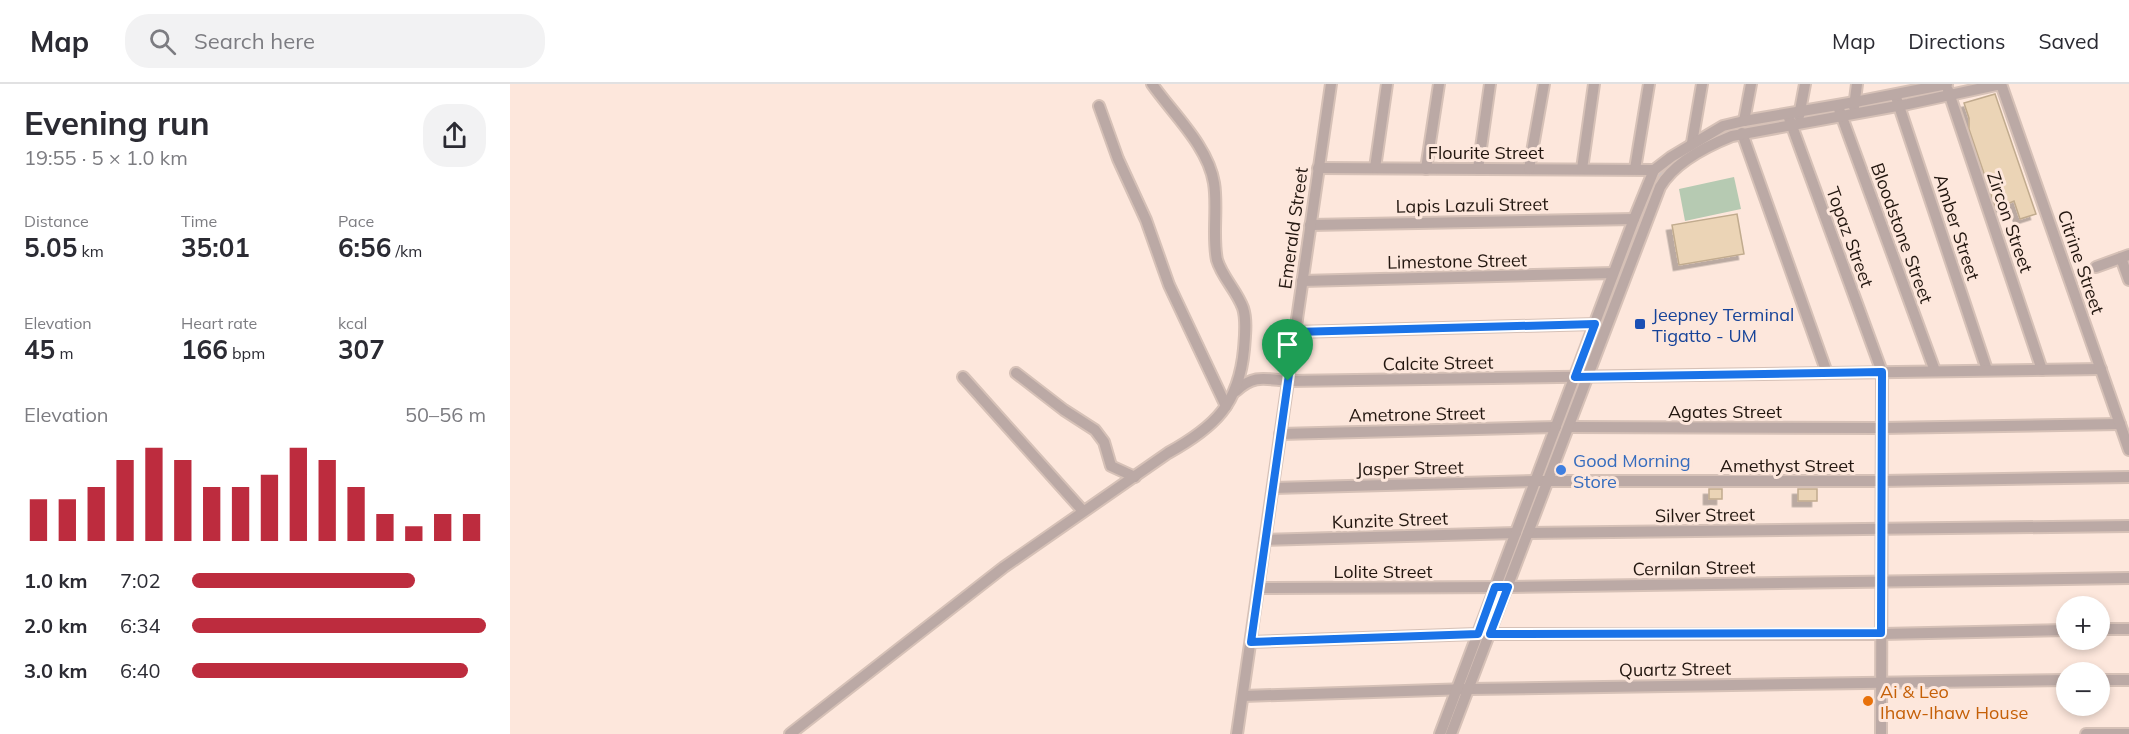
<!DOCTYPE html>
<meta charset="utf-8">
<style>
:root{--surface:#fff;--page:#f2f2f3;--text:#2b2b33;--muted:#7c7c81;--line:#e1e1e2;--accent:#bd2c3e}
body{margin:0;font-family:Mulish,sans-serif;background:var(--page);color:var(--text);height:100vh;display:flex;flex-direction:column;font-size:22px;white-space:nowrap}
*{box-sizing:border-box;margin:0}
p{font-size:20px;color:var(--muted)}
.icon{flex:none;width:33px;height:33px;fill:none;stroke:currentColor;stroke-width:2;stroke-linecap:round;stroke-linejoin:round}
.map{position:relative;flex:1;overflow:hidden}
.drawer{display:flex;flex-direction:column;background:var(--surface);width:510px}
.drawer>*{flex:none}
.controls{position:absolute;left:1546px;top:512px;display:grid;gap:12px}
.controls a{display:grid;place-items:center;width:54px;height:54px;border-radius:50%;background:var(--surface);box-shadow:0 3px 9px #0003;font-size:30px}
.pin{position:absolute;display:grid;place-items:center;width:51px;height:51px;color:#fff;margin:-62px -26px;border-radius:50% 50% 50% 0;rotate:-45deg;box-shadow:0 0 6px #0007}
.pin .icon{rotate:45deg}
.round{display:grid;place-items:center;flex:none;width:63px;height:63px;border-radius:24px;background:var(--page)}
.head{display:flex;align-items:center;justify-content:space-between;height:102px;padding:0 24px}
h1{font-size:33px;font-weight:700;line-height:45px}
.metrics{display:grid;grid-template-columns:repeat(3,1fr);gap:9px;height:102px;padding:6px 24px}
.metrics div{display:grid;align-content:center}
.metrics b{font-size:26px;font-weight:700}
.metrics small{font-size:16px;font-weight:400}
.metrics p{font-size:16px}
.chart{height:168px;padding:12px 24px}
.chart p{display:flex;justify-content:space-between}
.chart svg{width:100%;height:108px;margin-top:6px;stroke:var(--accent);stroke-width:6}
ul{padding:0 24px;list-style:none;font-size:20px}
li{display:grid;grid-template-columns:96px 72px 1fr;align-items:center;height:45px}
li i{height:15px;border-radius:8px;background:var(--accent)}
header{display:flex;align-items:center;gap:36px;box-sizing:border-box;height:84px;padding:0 30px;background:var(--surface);border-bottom:2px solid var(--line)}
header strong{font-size:28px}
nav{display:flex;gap:33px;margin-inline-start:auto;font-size:21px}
.search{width:420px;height:54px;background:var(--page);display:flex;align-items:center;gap:15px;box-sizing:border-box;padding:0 21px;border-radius:24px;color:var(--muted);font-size:22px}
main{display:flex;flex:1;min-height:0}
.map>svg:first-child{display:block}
</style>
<header>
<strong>Map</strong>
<div class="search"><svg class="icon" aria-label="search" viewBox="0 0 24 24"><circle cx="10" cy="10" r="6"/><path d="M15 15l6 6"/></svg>Search here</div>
<nav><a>Map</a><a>Directions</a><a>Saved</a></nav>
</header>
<main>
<section class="drawer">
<div class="head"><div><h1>Evening run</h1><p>19:55 · 5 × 1.0 km</p></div><a class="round"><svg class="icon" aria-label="share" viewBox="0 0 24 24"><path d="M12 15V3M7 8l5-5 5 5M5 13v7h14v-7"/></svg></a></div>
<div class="metrics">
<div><p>Distance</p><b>5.05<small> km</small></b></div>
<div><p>Time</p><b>35:01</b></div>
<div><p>Pace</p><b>6:56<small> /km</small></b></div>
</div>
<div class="metrics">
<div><p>Elevation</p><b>45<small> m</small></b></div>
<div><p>Heart rate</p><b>166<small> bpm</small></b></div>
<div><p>kcal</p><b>307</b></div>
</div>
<div class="chart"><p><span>Elevation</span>50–56 m</p>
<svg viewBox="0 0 160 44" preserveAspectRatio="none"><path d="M5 44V27M15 44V27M25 44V22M35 44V11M45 44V6M55 44V11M65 44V22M75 44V22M85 44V17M95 44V6M105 44V11M115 44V22M125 44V33M135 44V38M145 44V33M155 44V33"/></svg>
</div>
<ul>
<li><b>1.0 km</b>7:02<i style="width:76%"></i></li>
<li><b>2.0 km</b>6:34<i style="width:100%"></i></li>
<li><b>3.0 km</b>6:40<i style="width:94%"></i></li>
</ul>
</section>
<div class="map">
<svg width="1619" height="650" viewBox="0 0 1619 650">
<defs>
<filter id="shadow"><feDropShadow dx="-5.5" dy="5.5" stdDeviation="0" flood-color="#0004"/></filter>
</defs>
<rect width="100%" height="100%" fill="#fde7dc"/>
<path fill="#b6cab2" d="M1224 93 1231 125 1175 137 1169 105Z"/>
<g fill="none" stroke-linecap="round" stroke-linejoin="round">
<g stroke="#b1c4de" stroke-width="4">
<path d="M1197 58 1212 49 1236 43"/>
<path d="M1073 286 1144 100 1159 81 1177 69"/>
<path d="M1033 391 1068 299"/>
<path d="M993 497 1030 402"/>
<path d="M956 595 989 508"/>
</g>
</g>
<g fill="#ebd4b6" stroke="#c1ab8e" stroke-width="1.5" filter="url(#shadow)">
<path d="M1485 10 1526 130 1510 135 1504 117 1486 125 1459 45V34L1454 19Z"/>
<path d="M1227 130 1234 170 1169 181 1162 141Z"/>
<rect x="1199" y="405" width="13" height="10"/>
<rect x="1288" y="405" width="19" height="12"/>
</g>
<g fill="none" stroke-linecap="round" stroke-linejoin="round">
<defs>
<g id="minor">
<path d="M1438 6 1532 286"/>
<path d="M1387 16 1477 286"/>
<path d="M589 22 608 75 636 136 659 201 716 322"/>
<path d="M1344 23 1347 0"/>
<path d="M1329 25 1425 287"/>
<path d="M1289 32 1295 0"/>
<path d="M1279 34 1372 288 1371 650"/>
<path d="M1234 37 1241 0"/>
<path d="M1232 49 1317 289"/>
<path d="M1182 59 1192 0"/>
<path d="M808 84 1144 86"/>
<path d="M865 84 877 0"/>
<path d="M916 85 929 0"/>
<path d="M968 85 980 0"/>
<path d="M1019 85 1034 0"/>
<path d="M1072 85 1084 0"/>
<path d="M1125 85 1139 0"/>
<path d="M800 141 1124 135"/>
<path d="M1611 174 1619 196"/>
<path d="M1586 183 1619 171"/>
<path d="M792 197 1103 189"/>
<path d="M785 248 1085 240"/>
<path d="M506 289 554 326 585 346 594 358 601 382 625 393"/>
<path d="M453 293 573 427"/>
<path d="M726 307C744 290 755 295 778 297L1591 285"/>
<path d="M1059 343 1372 344 1610 340"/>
<path d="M770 350 1046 343"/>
<path d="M763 404 1025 397H1372L1619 393"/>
<path d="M1018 449 1619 442"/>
<path d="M755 456 1006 449"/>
<path d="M748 504 998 503 1619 494"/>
<path d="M1590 545H1619"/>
<path d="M980 550H1372L1557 546"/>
<path d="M741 558 967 550"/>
<path d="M1590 596H1619"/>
<path d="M733 612 959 605 1557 596"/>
<path d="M280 650 494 483 658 369C705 343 729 320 734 265 735 252 737 236 733 224 727 207 712 193 707 176 702 153 708 123 704 99 698 62 663 30 642 0"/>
<path d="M727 650 821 0"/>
<path d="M930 650 1124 135 1144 86 1161 73 1213 42 1234 37 1345 18 1437 0"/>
<path d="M941 650 1150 103C1164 79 1197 62 1222 52L1398 20 1491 0 1619 366"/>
<path d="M1576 650H1619"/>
</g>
</defs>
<use href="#minor" stroke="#d6c1b7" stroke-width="14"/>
<use href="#minor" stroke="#bba9a5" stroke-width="10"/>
</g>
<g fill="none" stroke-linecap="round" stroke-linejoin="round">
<defs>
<path id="route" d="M1085 240 1065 293 1372 288 1371 549 980 550 998 503H985L968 550 741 558 785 248Z"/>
</defs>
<use href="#route" stroke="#fff" stroke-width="12"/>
<use href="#route" stroke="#1a73e8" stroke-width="8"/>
</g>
<rect fill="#1a4fb4" stroke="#fde7dc" stroke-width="2" x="1124" y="234" width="12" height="12" rx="3"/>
<circle fill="#3f7fe0" stroke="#fde7dc" stroke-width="2" cx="1051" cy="386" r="6"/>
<circle fill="#e8710a" stroke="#fde7dc" stroke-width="2" cx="1358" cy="617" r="6"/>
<g text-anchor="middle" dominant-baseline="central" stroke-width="6" stroke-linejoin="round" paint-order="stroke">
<g font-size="18" fill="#22160f" stroke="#fde7dc">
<text x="976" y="68">Flourite Street</text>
<text transform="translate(962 121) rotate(-1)">Lapis Lazuli Street</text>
<text transform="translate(1500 138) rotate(71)">Zircon Street</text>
<text transform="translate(1447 143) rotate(72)">Amber Street</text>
<text transform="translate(783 144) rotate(-82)">Emerald Street</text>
<text transform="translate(1392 149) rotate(70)">Bloodstone Street</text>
<text transform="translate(1340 153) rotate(70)">Topaz Street</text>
<text transform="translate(947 177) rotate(-1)">Limestone Street</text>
<text transform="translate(1571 178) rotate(71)">Citrine Street</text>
<text transform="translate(928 279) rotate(-1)">Calcite Street</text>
<text x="1215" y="327">Agates Street</text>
<text transform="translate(907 330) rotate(-1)">Ametrone Street</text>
<text x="1277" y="381">Amethyst Street</text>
<text transform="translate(900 384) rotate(-1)">Jasper Street</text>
<text transform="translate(1195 431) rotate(-1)">Silver Street</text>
<text transform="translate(880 436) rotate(-2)">Kunzite Street</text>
<text transform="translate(1184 484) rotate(-1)">Cernilan Street</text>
<text x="873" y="487">Lolite Street</text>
<text transform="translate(1165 585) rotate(-1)">Quartz Street</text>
</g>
<g font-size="18" fill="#164399" stroke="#fde7dc" text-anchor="start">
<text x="1142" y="230">Jeepney Terminal<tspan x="1142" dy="21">Tigatto - UM</tspan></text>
</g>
<g font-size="18" fill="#366cbe" stroke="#fde7dc" text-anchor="start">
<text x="1063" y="376">Good Morning<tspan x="1063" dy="21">Store</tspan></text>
</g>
<g font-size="18" fill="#c56008" stroke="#fde7dc" text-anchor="start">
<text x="1370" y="607">Ai &amp; Leo<tspan x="1370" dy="21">Ihaw-Ihaw House</tspan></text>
</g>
</g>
</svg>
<div class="controls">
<a>+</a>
<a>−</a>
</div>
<div class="pin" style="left:778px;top:297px;background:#1e9e55"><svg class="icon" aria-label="arrive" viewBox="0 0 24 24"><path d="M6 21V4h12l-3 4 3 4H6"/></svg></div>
</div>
</main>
